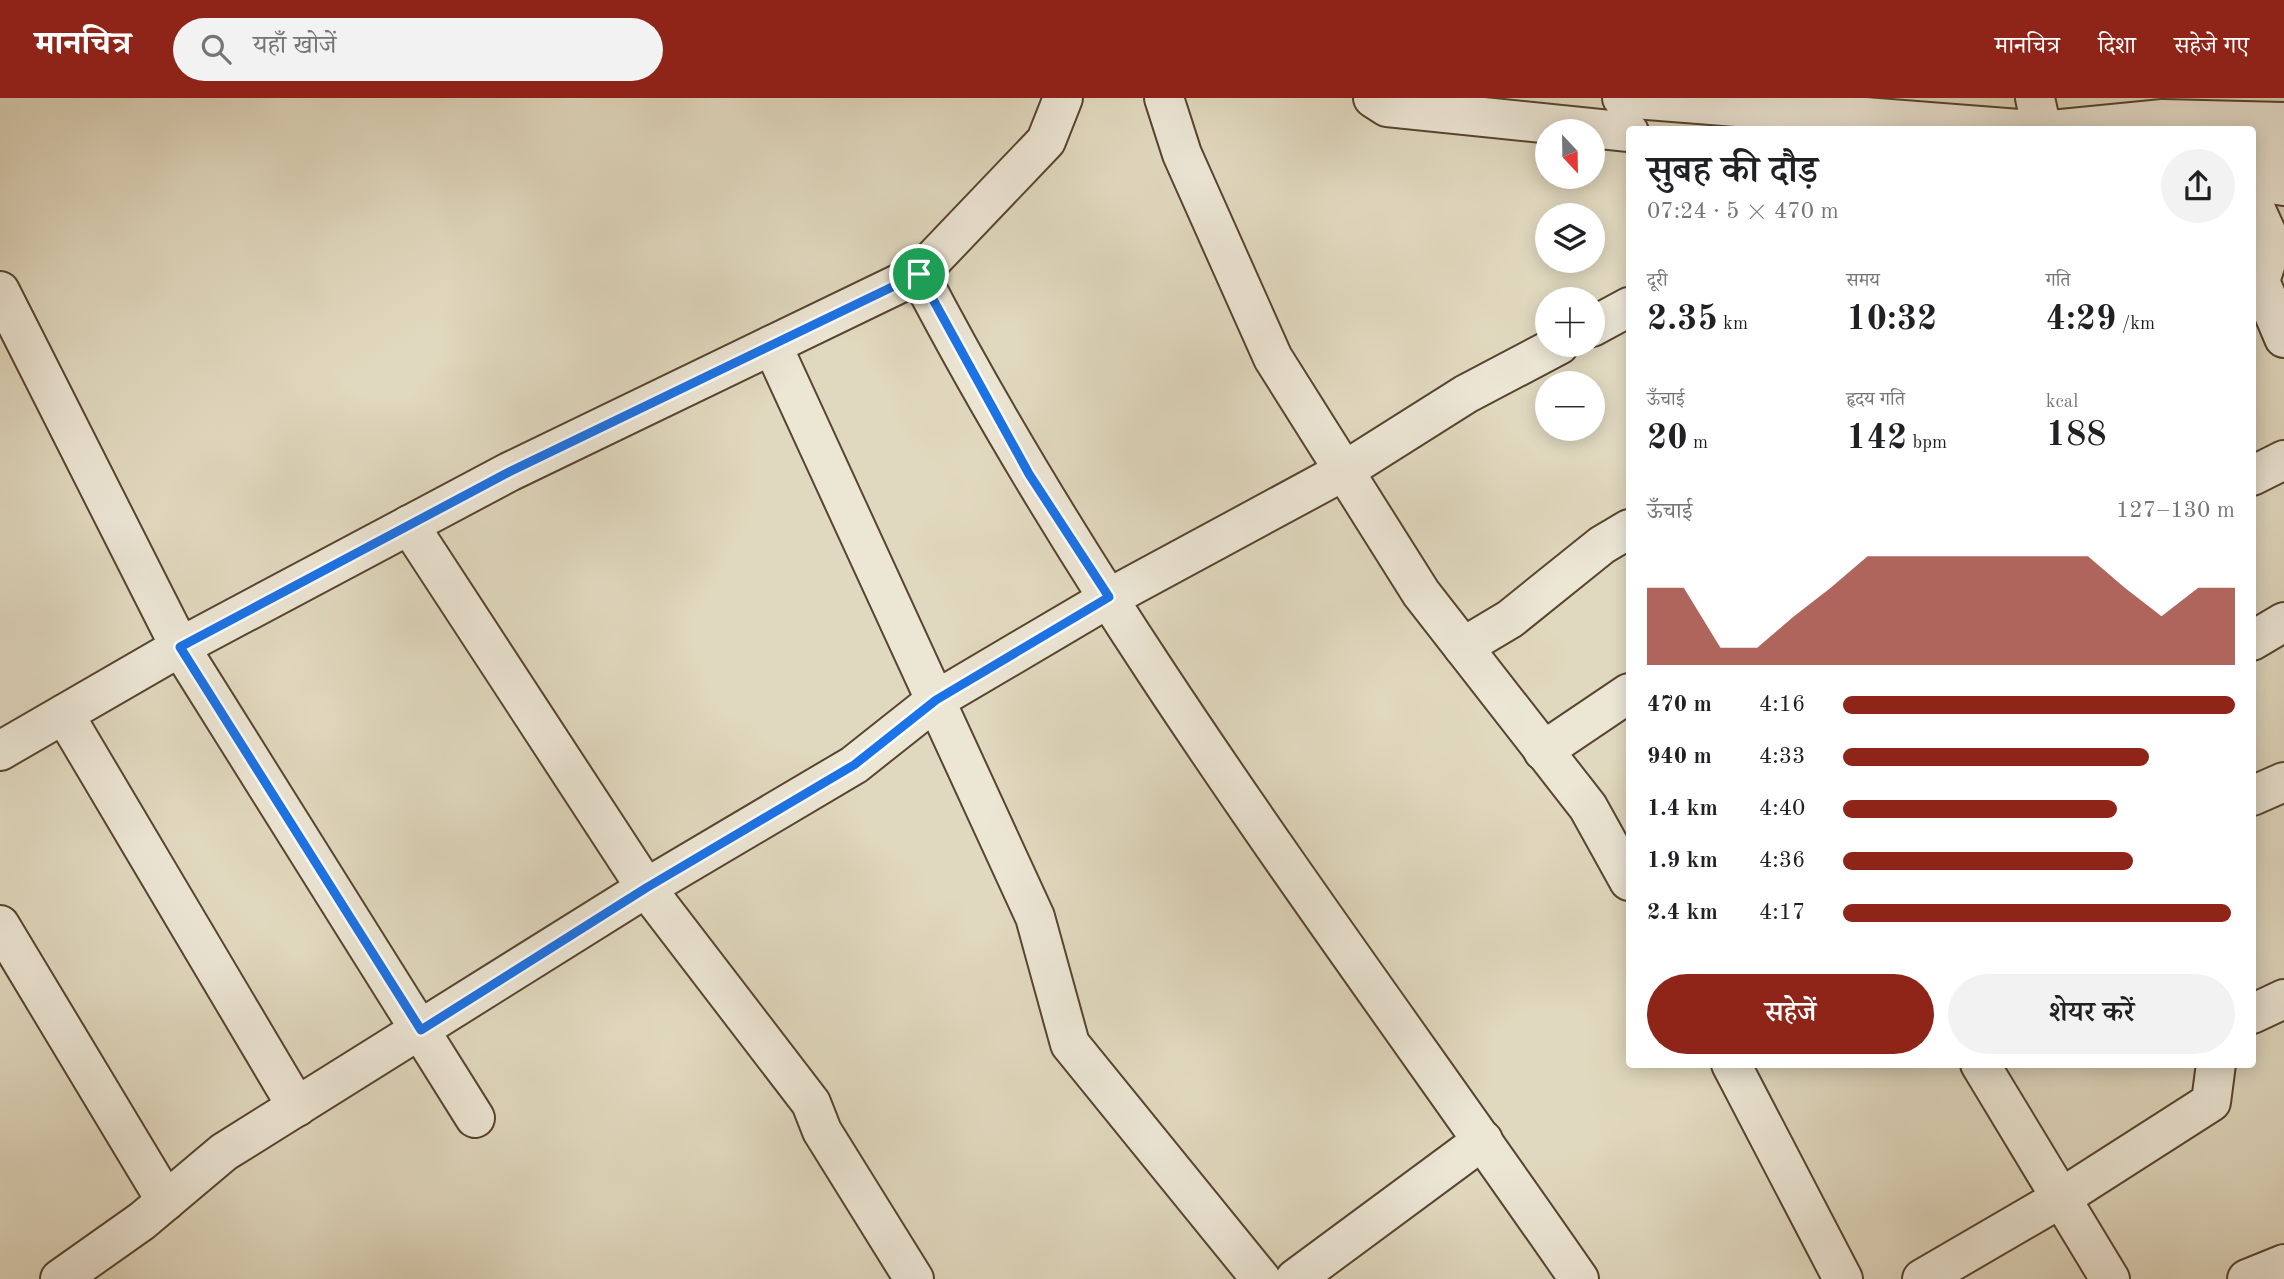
<!DOCTYPE html>
<html lang="hi">
<meta charset="utf-8">
<style>
:root{--surface:#fff;--page:#f2f2f2;--text:#202124;--muted:#757577;--accent:#8f2418}
body{margin:0;font-family:"Old Standard TT","Noto Serif Devanagari",serif;background:var(--page);color:var(--text);height:100vh;display:flex;flex-direction:column;font-size:26px;white-space:nowrap}
*{box-sizing:border-box;margin:0}
p{font-size:23px;color:var(--muted)}
.icon{flex:none;width:38px;height:38px;fill:none;stroke:currentColor;stroke-width:2;stroke-linecap:round;stroke-linejoin:round}
.map{position:relative;flex:1;overflow:hidden}
.sheet{position:absolute;left:1626px;top:28px;width:630px;height:942px;display:flex;flex-direction:column;background:var(--surface);border-radius:7px;box-shadow:0 4px 18px #0003}
.sheet>*{flex:none}
.needle{width:46px;rotate:158deg}
.controls{position:absolute;left:1535px;top:21px;display:grid;gap:14px}
.controls a{display:grid;place-items:center;width:70px;height:70px;border-radius:50%;background:var(--surface);box-shadow:0 4px 18px #0003;font-size:35px}
.pin{position:absolute;display:grid;place-items:center;width:60px;height:60px;color:#fff;margin:-30px;border:4px solid #fff;border-radius:50%;box-shadow:0 2px 7px #0007}
.round{display:grid;place-items:center;flex:none;width:74px;height:74px;border-radius:37px;background:var(--page)}
.overview{display:flex;align-items:center;justify-content:space-between;height:119px;padding:0 21px}
h1{font-size:38px;font-weight:600;line-height:52px}
.figures{display:grid;grid-template-columns:repeat(3,1fr);gap:10px;height:119px;padding:7px 21px}
.figures div{display:grid;align-content:center}
.figures b{font-size:35px;font-weight:600}
.figures small{font-size:19px;font-weight:400}
.figures p{font-size:19px}
.chart{height:196px;padding:14px 21px}
.chart p{display:flex;justify-content:space-between}
.chart svg{width:100%;height:126px;margin-top:7px;fill:var(--accent);opacity:.7}
.primary-button{display:flex;gap:14px;margin-top:auto;padding:14px 21px}
.primary-button a{flex:1;height:80px;border-radius:42px;background:var(--accent);color:#fff;font-size:28px;font-weight:600;line-height:80px;text-align:center}
.primary-button a+a{background:var(--page);color:var(--text)}
ul{padding:0 21px;list-style:none;font-size:23px}
li{display:grid;grid-template-columns:112px 84px 1fr;align-items:center;height:52px}
li i{height:18px;border-radius:9px;background:var(--accent)}
header{display:flex;align-items:center;gap:42px;box-sizing:border-box;height:98px;padding:0 35px;background:var(--accent);color:#fff}
header strong{font-size:33px}
nav{display:flex;gap:38px;margin-inline-start:auto;font-size:24px}
.search{width:490px;height:63px;background:var(--page);display:flex;align-items:center;gap:18px;box-sizing:border-box;padding:0 24px;border-radius:38px;color:var(--muted);font-size:26px}
.map>svg:first-child{display:block}
</style>
<header>
<strong>मानचित्र</strong>
<div class="search"><svg class="icon" aria-label="search" viewBox="0 0 24 24"><circle cx="10" cy="10" r="6"/><path d="M15 15l6 6"/></svg>यहाँ खोजें</div>
<nav><a>मानचित्र</a><a>दिशा</a><a>सहेजे गए</a></nav>
</header>
<div class="map">
<svg width="2284" height="1181" viewBox="0 0 2284 1181">
<rect width="100%" height="100%" fill="#e1d9bf"/>
<filter id="stains"><feTurbulence type="fractalNoise" baseFrequency=".00286" numOctaves="4"/><feColorMatrix values="0 0 0 0 .2 0 0 0 0 .09 0 0 0 0 .02 0 0 0 .5 -.17"/></filter>
<radialGradient id="worn" r=".72"><stop offset=".6" stop-color="#630" stop-opacity="0"/><stop offset="1" stop-color="#630" stop-opacity=".3"/></radialGradient>
<g fill="none" stroke-linecap="round" stroke-linejoin="round">
<defs>
<g id="minor">
<path d="M1164 0 1182 56 1273 260 1421 495 1588 709 1629 783"/>
<path d="M1373 0 1387 9 1629 34"/>
<path d="M1622 0 2032 32"/>
<path d="M2035 0 2042 32"/>
<path d="M2051 32 2163 21 2284 24"/>
<path d="M2252 55 2284 58"/>
<path d="M2252 83 2284 88"/>
<path d="M2252 103 2272 147 2260 183 2284 240"/>
<path d="M919 176C1103 530 1352 853 1579 1181"/>
<path d="M0 193 180 549 475 1020"/>
<path d="M1592 229 1629 209"/>
<path d="M772 247 1035 819 1070 946 1261 1181"/>
<path d="M2252 378 2284 362"/>
<path d="M409 427 646 790 811 1005 822 1033 914 1181"/>
<path d="M2252 543 2284 524"/>
<path d="M1463 549 1510 521 1602 447 1629 431"/>
<path d="M64 616 297 1009"/>
<path d="M0 653 180 549 509 374 919 176 1046 43 1063 0"/>
<path d="M1543 653 1629 595"/>
<path d="M2252 698 2284 684"/>
<path d="M0 827 166 1103"/>
<path d="M2252 916 2284 901"/>
<path d="M1731 966 1843 1181"/>
<path d="M1980 966 2110 1181"/>
<path d="M60 1181 142 1123 224 1054 646 790 854 667 936 602 1109 500 1344 373 1466 296 1559 247"/>
<path d="M1295 1181 1483 1042"/>
<path d="M1922 1181 2061 1100 2211 1004 2216 966"/>
<path d="M2247 1181 2284 1166"/>
</g>
</defs>
<use href="#minor" stroke="#584430" stroke-width="42"/>
<use href="#minor" stroke="#ece6d5" stroke-width="38"/>
</g>
<g fill="none" stroke-linecap="round" stroke-linejoin="round">
<defs>
<path id="route" d="M919 176 1029 376 1109 499 936 602 854 667 646 790 421 932 180 549 509 374Z"/>
</defs>
<use href="#route" stroke="#fff" stroke-width="14"/>
<use href="#route" stroke="#1a73e8" stroke-width="9"/>
</g>
<rect width="100%" height="100%" filter="url(#stains)"/>
<rect width="100%" height="100%" fill="url(#worn)"/>
</svg>
<div class="controls">
<a><svg class="needle" viewBox="-14 -14 28 28"><path d="M0-13l5 13h-10z" fill="#e53935"/><path d="M0 13l5-13h-10z" fill="#757577"/></svg></a>
<a><svg class="icon" aria-label="layers" viewBox="0 0 24 24"><path d="M12 4l9 5-9 5-9-5zM3 14l9 5 9-5"/></svg></a>
<a>+</a>
<a>−</a>
</div>
<div class="pin" style="left:919px;top:176px;background:#1e9e55"><svg class="icon" aria-label="arrive" viewBox="0 0 24 24"><path d="M6 21V4h12l-3 4 3 4H6"/></svg></div>
<section class="sheet">
<div class="overview"><div><h1>सुबह की दौड़</h1><p>07:24 · 5 × 470 m</p></div><a class="round"><svg class="icon" aria-label="share" viewBox="0 0 24 24"><path d="M12 15V3M7 8l5-5 5 5M5 13v7h14v-7"/></svg></a></div>
<div class="figures">
<div><p>दूरी</p><b>2.35<small> km</small></b></div>
<div><p>समय</p><b>10:32</b></div>
<div><p>गति</p><b>4:29<small> /km</small></b></div>
</div>
<div class="figures">
<div><p>ऊँचाई</p><b>20<small> m</small></b></div>
<div><p>हृदय गति</p><b>142<small> bpm</small></b></div>
<div><p>kcal</p><b>188</b></div>
</div>
<div class="chart"><p><span>ऊँचाई</span>127–130 m</p>
<svg viewBox="0 0 160 44" preserveAspectRatio="none"><path d="M0 44V17L10 17L20 38L30 38L40 27L50 17L60 6L70 6L80 6L90 6L100 6L110 6L120 6L130 17L140 27L150 17L160 17V44z"/></svg>
</div>
<ul>
<li><b>470 m</b>4:16<i style="width:100%"></i></li>
<li><b>940 m</b>4:33<i style="width:78%"></i></li>
<li><b>1.4 km</b>4:40<i style="width:70%"></i></li>
<li><b>1.9 km</b>4:36<i style="width:74%"></i></li>
<li><b>2.4 km</b>4:17<i style="width:99%"></i></li>
</ul>
<div class="primary-button"><a>सहेजें</a><a>शेयर करें</a></div>
</section>
</div>
